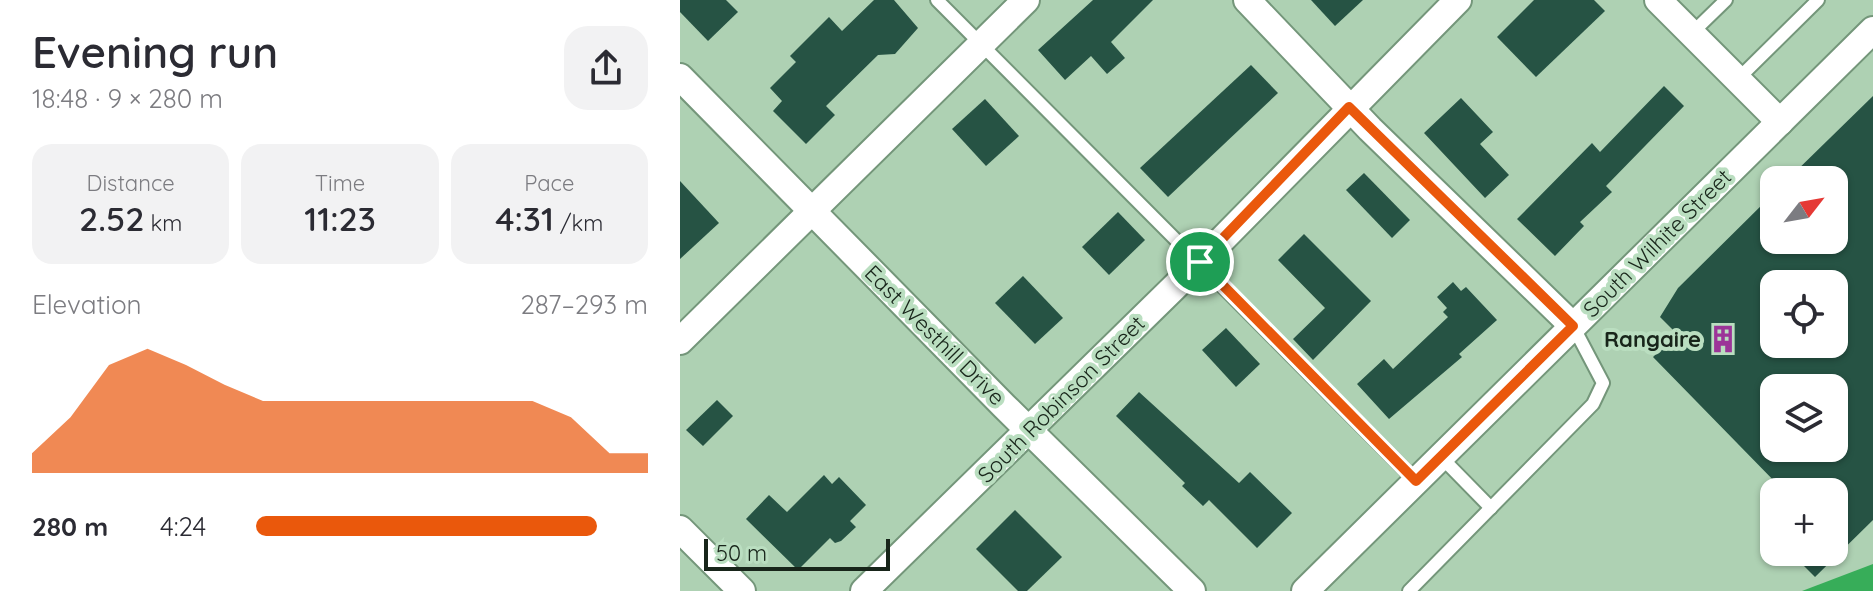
<!DOCTYPE html>
<meta charset="utf-8">
<style>
:root{--surface:#fff;--page:#f2f2f3;--text:#2b2b33;--muted:#7c7c81;--accent:#ea580c}
body{margin:0;font-family:Quicksand,sans-serif;background:var(--page);color:var(--text);height:100vh;display:flex;flex-direction:column;font-size:30px;white-space:nowrap}
*{box-sizing:border-box;margin:0}
p{font-size:26px;color:var(--muted)}
.icon{flex:none;width:44px;height:44px;fill:none;stroke:currentColor;stroke-width:2;stroke-linecap:round;stroke-linejoin:round}
.map{position:relative;flex:1;overflow:hidden}
.panel{display:flex;flex-direction:column;background:var(--surface);width:680px}
.panel>*{flex:none}
.needle{width:52px;rotate:59deg}
.controls{position:absolute;left:1080px;top:166px;display:grid;gap:16px}
.controls a{display:grid;place-items:center;width:88px;height:88px;border-radius:16px;background:var(--surface);box-shadow:0 2px 6px #0004;font-size:40px}
.scale{position:absolute;left:24px;bottom:20px;width:186px;box-sizing:border-box;padding-left:8px;border:4px solid #18251a;border-top:0;font-size:22px;line-height:28px;white-space:nowrap;color:#18251a;-webkit-text-stroke:6px #badec0;paint-order:stroke}
.pin{position:absolute;display:grid;place-items:center;width:68px;height:68px;color:#fff;margin:-34px;border:4px solid #fff;border-radius:50%;box-shadow:0 2px 8px #0007}
.round{display:grid;place-items:center;flex:none;width:84px;height:84px;border-radius:24px;background:var(--page)}
.overview{display:flex;align-items:center;justify-content:space-between;height:136px;padding:0 32px}
h1{font-size:44px;font-weight:600;line-height:60px}
.stats{display:grid;grid-template-columns:repeat(3,1fr);gap:12px;height:136px;padding:8px 32px}
.stats div{display:grid;align-content:center;border-radius:20px;background:var(--page);text-align:center}
.stats b{font-size:34px;font-weight:600}
.stats small{font-size:22px;font-weight:400}
.stats p{font-size:22px}
.chart{height:224px;padding:16px 32px}
.chart p{display:flex;justify-content:space-between}
.chart svg{width:100%;height:144px;margin-top:8px;fill:var(--accent);opacity:.7}
ul{padding:0 32px;list-style:none;font-size:26px}
li{display:grid;grid-template-columns:128px 96px 1fr;align-items:center;height:60px}
li i{height:20px;border-radius:10px;background:var(--accent)}
main{display:flex;flex:1;min-height:0}
.map>svg:first-child{display:block}
</style>
<main>
<section class="panel">
<div class="overview"><div><h1>Evening run</h1><p>18:48 · 9 × 280 m</p></div><a class="round"><svg class="icon" aria-label="share" viewBox="0 0 24 24"><path d="M12 15V3M7 8l5-5 5 5M5 13v7h14v-7"/></svg></a></div>
<div class="stats">
<div><p>Distance</p><b>2.52<small> km</small></b></div>
<div><p>Time</p><b>11:23</b></div>
<div><p>Pace</p><b>4:31<small> /km</small></b></div>
</div>
<div class="chart"><p><span>Elevation</span>287–293 m</p>
<svg viewBox="0 0 160 44" preserveAspectRatio="none"><path d="M0 44V38L10 27L20 11L30 6L40 11L50 17L60 22L70 22L80 22L90 22L100 22L110 22L120 22L130 22L140 27L150 38L160 38V44z"/></svg>
</div>
<ul>
<li><b>280 m</b>4:24<i style="width:87%"></i></li>
</ul>
</section>
<div class="map">
<svg width="1193" height="591" viewBox="0 0 1193 591">
<rect width="100%" height="100%" fill="#aed1b3"/>
<path fill="#37ad59" d="M1193 564V591H1122Z"/>
<g fill="#265344" fill-rule="evenodd">
<path d="M0 0H46L58 12 28 41 0 12Z"/>
<path d="M194 0H214L238 28 215 54 198 55 146 106 155 115 126 144 93 111 102 101 90 88 116 62 110 56 149 17 162 31Z"/>
<path d="M413 0H473L431 42 445 58 427 74 411 56 385 80 358 50Z"/>
<path d="M631 0H683L655 26Z"/>
<path d="M854 0H914L925 11 856 77 817 37Z"/>
<path d="M571 65 598 93 488 197 460 168Z"/>
<path d="M984 86 1004 106 926 186 932 192 900 222 904 226 875 256 837 219 912 143 920 152Z"/>
<path d="M1193 96V520L1135 577 1110 552H1154V492H1105L973 357 997 334 980 317 998 288 1094 193V240H1154V180H1107ZM1094 284H1154V344H1094ZM1094 388H1154V448H1094Z"/>
<path d="M781 98 813 132 800 144 829 175 805 198 744 133Z"/>
<path d="M305 99 339 136 306 166 272 129Z"/>
<path d="M684 173 730 220 712 238 666 190Z"/>
<path d="M0 181 39 223 0 259Z"/>
<path d="M438 212 465 240 429 275 402 247Z"/>
<path d="M624 234 691 301 633 360 613 339 645 308 598 260Z"/>
<path d="M343 276 383 318 355 344 315 303Z"/>
<path d="M773 282 781 291 786 287 817 320 779 354 782 357 709 419 677 384 704 359 713 369 768 317 763 312 767 308 757 297Z"/>
<path d="M546 328 580 364 556 387 522 350Z"/>
<path d="M459 392 559 483 570 472 612 513 577 548 529 500 523 506 502 486 505 483 436 416Z"/>
<path d="M37 400 53 416 23 446 6 430Z"/>
<path d="M144 475 152 484 159 477 186 505 170 521 176 527 161 541 155 543 150 538 118 570 66 519 89 495 107 512Z"/>
<path d="M335 510 382 557 347 591H338L296 549Z"/>
</g>
<g fill="none" stroke-linecap="round" stroke-linejoin="round">
<defs>
<g id="service">
<path d="M257 0 736 481"/>
<path d="M1012 33 1046 0"/>
<path d="M1058 79 1138 0"/>
<path d="M761 457 811 508"/>
<path d="M729 591 913 404 923 383 893 326"/>
</g>
<g id="minor">
<path d="M567 0 690 129 893 326"/>
<path d="M978 0 1100 122"/>
<path d="M0 77 324 406 512 591"/>
<path d="M0 341 346 0"/>
<path d="M0 529 62 591"/>
<path d="M184 591 520 262 778 0"/>
<path d="M625 591 1193 30"/>
</g>
</defs>
<use href="#service" stroke="#74967a" stroke-width="16"/>
<use href="#minor" stroke="#74967a" stroke-width="30"/>
<use href="#service" stroke="#fff" stroke-width="12"/>
<use href="#minor" stroke="#fff" stroke-width="26"/>
</g>
<g fill="none" stroke-linecap="round" stroke-linejoin="round">
<defs>
<path id="route" d="M669 107 893 326 736 481 520 262Z"/>
</defs>
<use href="#route" stroke="#fff" stroke-width="16"/>
<use href="#route" stroke="#ea580c" stroke-width="10"/>
</g>
<defs>
<symbol id="building-bare" viewBox="-9 -9 18 18"><path d="M-4-6H4V6H1V3H-1V6H-4ZM-2.5-4.3h1.7v1.8h-1.7ZM.8-4.3h1.7v1.8H.8ZM-2.5-1h1.7V.8h-1.7ZM.8-1h1.7V.8H.8Z" fill="#9c3498" stroke="#badec0" stroke-width="2.5" paint-order="stroke"/></symbol>
</defs>
<g fill-rule="evenodd">
<use href="#building-bare" x="1023" y="319" width="40" height="40"/>
</g>
<g text-anchor="middle" dominant-baseline="central" stroke-width="8" stroke-linejoin="round" paint-order="stroke">
<g font-size="22" fill="#18251a" stroke="#badec0">
<text transform="translate(977 243) rotate(-45)">South Wilhite Street</text>
<text transform="translate(255 335) rotate(45)">East Westhill Drive</text>
<text transform="translate(381 399) rotate(-45)">South Robinson Street</text>
</g>
<g font-size="22" font-weight="bold" fill="#18251a" stroke="#badec0" text-anchor="end">
<text x="1021" y="339">Rangaire</text>
</g>
</g>
</svg>
<div class="controls">
<a><svg class="needle" viewBox="-14 -14 28 28"><path d="M0-13l5 13h-10z" fill="#e53935"/><path d="M0 13l5-13h-10z" fill="#7c7c81"/></svg></a>
<a><svg class="icon" aria-label="locate" viewBox="0 0 24 24"><circle cx="12" cy="12" r="6"/><path d="M12 2v4M12 18v4M2 12h4M18 12h4"/></svg></a>
<a><svg class="icon" aria-label="layers" viewBox="0 0 24 24"><path d="M12 4l9 5-9 5-9-5zM3 14l9 5 9-5"/></svg></a>
<a>+</a>
</div>
<div class="scale">50 m</div>
<div class="pin" style="left:520px;top:262px;background:#1e9e55"><svg class="icon" aria-label="arrive" viewBox="0 0 24 24"><path d="M6 21V4h12l-3 4 3 4H6"/></svg></div>
</div>
</main>
